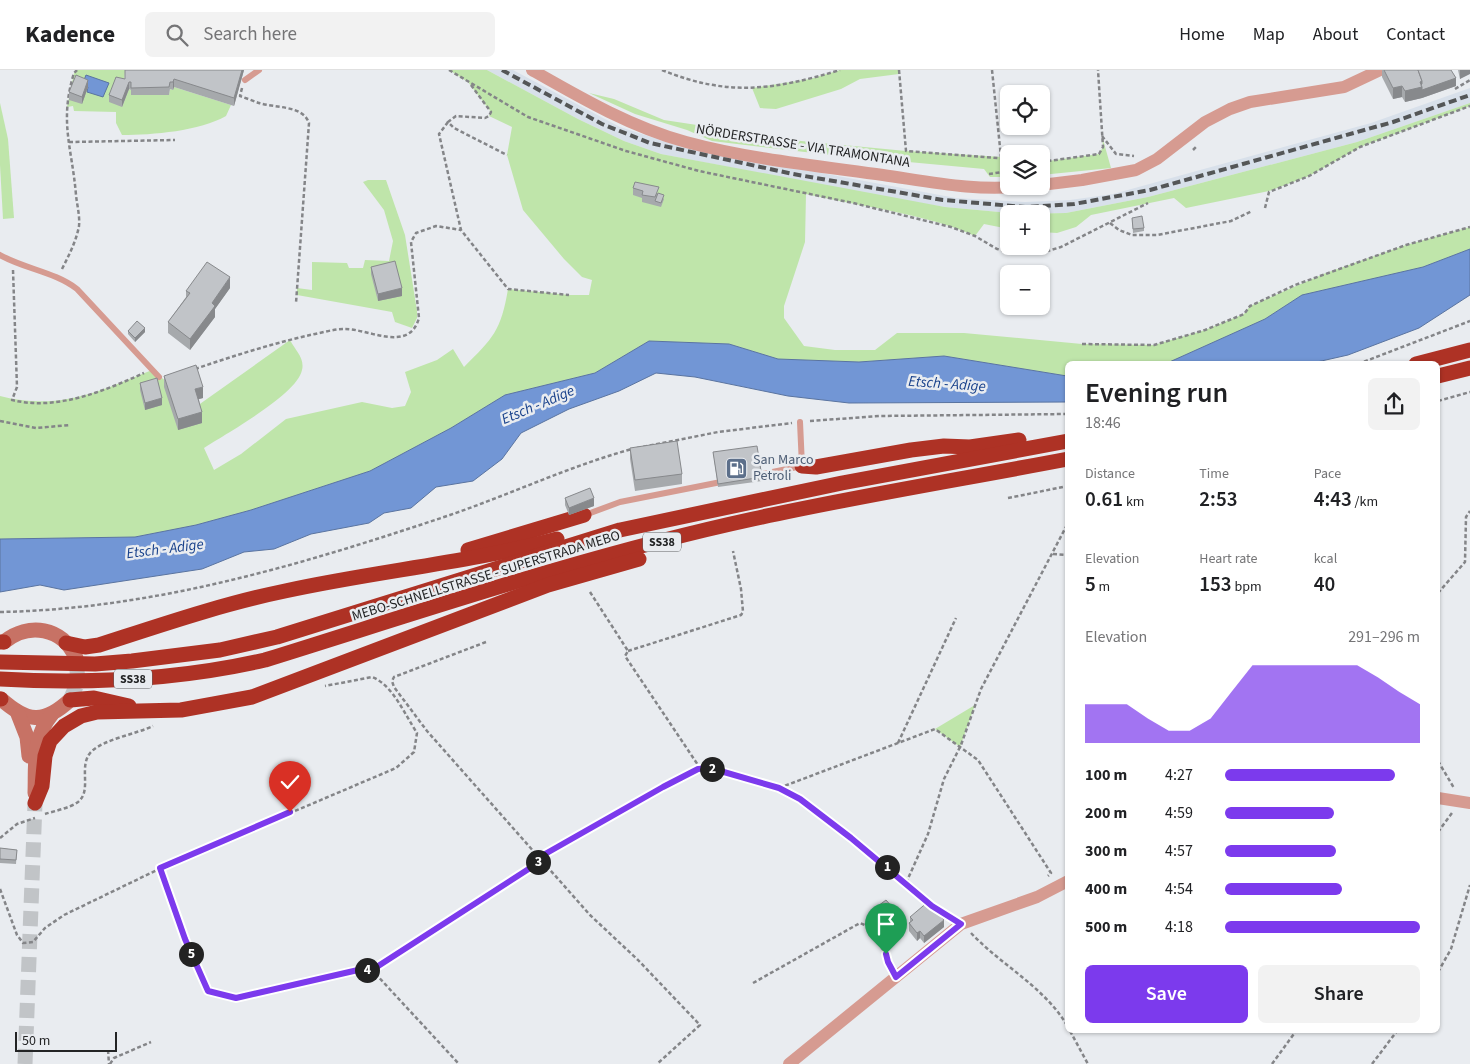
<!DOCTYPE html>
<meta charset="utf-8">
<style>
:root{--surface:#fff;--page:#f2f2f2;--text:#202124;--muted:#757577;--line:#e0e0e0;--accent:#7c3aed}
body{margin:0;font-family:"Source Sans 3",sans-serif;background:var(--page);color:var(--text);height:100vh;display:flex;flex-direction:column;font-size:19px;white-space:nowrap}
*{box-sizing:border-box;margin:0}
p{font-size:16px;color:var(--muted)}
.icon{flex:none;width:28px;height:28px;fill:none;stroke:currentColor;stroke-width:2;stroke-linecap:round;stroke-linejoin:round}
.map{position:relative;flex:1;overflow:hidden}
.side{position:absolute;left:1065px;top:291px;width:375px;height:672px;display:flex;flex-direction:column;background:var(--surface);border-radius:8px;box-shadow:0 1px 4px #0004}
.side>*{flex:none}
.tools{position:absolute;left:1000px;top:15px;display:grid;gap:10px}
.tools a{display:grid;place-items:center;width:50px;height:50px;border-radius:8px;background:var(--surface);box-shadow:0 1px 4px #0004;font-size:25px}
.scale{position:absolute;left:15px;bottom:12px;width:102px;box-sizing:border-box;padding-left:5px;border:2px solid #232425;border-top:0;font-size:14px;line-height:18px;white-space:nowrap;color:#232425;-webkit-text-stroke:4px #e9ecf0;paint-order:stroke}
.pin{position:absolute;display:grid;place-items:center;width:42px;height:42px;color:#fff;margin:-51px -21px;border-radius:50% 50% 50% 0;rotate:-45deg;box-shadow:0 0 5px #0007}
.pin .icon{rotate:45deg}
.km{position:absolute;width:25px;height:25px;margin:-12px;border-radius:50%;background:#222;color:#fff;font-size:14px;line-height:25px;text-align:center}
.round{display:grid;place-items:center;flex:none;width:52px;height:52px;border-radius:8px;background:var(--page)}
.summary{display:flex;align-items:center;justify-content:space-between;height:85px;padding:0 20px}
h1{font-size:28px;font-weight:600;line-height:38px}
.metrics{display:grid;grid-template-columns:repeat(3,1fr);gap:8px;height:85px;padding:5px 20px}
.metrics div{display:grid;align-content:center}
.metrics b{font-size:21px;font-weight:600}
.metrics small{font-size:14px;font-weight:400}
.metrics p{font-size:14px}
.chart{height:140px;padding:10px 20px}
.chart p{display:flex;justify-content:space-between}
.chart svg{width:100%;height:90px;margin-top:5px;fill:var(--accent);opacity:.7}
.action{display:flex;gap:10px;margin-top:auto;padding:10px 20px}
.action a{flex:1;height:58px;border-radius:8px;background:var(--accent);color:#fff;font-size:20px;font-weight:600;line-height:58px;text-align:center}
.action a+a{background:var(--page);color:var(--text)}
ul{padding:0 20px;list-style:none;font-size:16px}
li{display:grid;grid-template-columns:80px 60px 1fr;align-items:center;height:38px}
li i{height:12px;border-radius:6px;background:var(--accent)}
header{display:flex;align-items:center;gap:30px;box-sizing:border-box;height:70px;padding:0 25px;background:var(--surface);border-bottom:1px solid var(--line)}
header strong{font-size:24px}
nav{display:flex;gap:28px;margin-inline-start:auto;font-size:18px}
.search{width:350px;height:45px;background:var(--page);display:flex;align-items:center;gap:12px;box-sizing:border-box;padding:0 18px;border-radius:8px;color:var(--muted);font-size:19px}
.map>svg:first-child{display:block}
</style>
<header>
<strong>Kadence</strong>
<div class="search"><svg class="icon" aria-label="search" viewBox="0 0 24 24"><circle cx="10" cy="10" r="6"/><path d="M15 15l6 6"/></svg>Search here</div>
<nav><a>Home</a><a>Map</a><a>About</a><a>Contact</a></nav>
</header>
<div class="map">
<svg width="1470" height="994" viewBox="0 0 1470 994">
<rect width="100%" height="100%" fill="#e9ecf0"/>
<path fill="#d8e0ea" d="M487 0H513L620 57 682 77 956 128 1025 132 1070 130 1113 124 1371 53 1470 18V33L1357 72 1148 127 1066 143 1021 144 945 137 896 129 661 84 624 71 578 49Z"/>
<g fill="#bfe5aa">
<path d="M77 0H125L122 37 129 19 131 20V25H169L170 19 173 20 174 17 231 35 226 46C200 61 153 65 122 65L116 53V42L74 41 73 36 67 37 74 3Z"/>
<path d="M449 0H487L578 49 624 71 661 84 945 137 1021 144 1066 143 1148 127 1357 72 1470 33V36L1360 77 1309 106 1269 121 1186 138 1174 128 1091 145 1076 157 1057 163 1041 162V144H1009V159L984 154 975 166C927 144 859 136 806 124L805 172 784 236V248L804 276 835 280H875L897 263H964L1082 274 1154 275 1205 260 1244 244 1250 236 1326 203 1406 175 1470 157V179L1423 197 1302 225 1265 249 1165 294H1068L1067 306 944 286 859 292 778 289 729 274 649 271 595 303 505 325 451 358 370 401 251 440 196 455 135 467 0 469V326C58 341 99 322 152 300L197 336 290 270C295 280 305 288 302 300 297 325 225 364 204 378L214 400 241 384 286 349 362 332 392 338 405 336 411 322 405 302 437 290 453 279 464 297C493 268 501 261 508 219L569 225H589L592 210 582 207 564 189 523 140 507 85 512 57 489 46 491 42 468 12Z"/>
<path d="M840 0H899V4L860 9 841 19 776 39 760 38 752 18 810 9Z"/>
<path d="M589 23 614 29 664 50 730 60 750 66 906 81 1001 87 1009 89V107H990L984 99 822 84 712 71 687 60 635 44Z"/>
<path d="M0 33 8 69 14 148 3 149 0 95Z"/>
<path d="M1102 66 1111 98 1041 105V92L1099 84 1103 77Z"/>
<path d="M368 110H386L405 165 417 241V248L412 258 395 252 392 242 297 225V218L312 220V192L347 193 349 198H363L365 190 389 191 393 171 384 140 363 112Z"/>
<path d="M975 635 960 677 935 659Z"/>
</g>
<g fill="#7296d5" stroke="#5a74a0">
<path d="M86 5 109 13 103 27 87 22 88 17 82 15Z"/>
<path d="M1470 179V225L1419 258 1348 285 1308 294H1165L1265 249 1302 225 1423 197Z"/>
<path d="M649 271 729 274 778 289 859 292 944 286 1067 306V332L849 333 788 326 695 307 656 303 619 321 569 339 521 363 502 389 473 411 436 417 411 438 384 443 369 453 311 464 274 479 244 482 202 499 64 520 40 515 0 522V469L135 467 196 455 251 440 370 401 451 358 505 325 595 303Z"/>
</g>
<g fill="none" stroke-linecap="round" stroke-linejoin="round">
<g stroke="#c1c4c7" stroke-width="15" stroke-dasharray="15 8" stroke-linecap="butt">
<path d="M70 630 78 612 76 588"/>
<path d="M25 994 35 733"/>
</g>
<g stroke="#848588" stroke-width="2.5" stroke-dasharray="4 2.5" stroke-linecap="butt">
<path d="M449 0 528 47 626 81 699 101 853 133 951 157 975 166 997 179 1010 182H1044L1061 177 1148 133"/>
<path d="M662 0C728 27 774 20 840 0"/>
<path d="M899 0 906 81 1009 89"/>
<path d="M992 0 1001 87"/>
<path d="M471 15 491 42 489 46 485 48 456 46 448 52 454 58 507 85"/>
<path d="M242 18 240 26C246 28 253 31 259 33 274 38 303 35 309 53L296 233"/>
<path d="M1455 19 1470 10"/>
<path d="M448 52 439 64 461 160 508 219 569 225"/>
<path d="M720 66 744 67"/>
<path d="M1102 66 1116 84 1134 86"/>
<path d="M69 72 175 70"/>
<path d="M1193 80 1197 76"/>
<path d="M1041 92 1099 84 1103 77 1098 0"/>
<path d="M989 104 1009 101"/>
<path d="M1265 138 1269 122 1309 106 1360 77 1470 36"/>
<path d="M1110 153 1119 160 1132 165H1157L1231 151 1252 141"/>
<path d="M62 199C69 185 76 172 79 156 80 146 77 135 76 125 72 77 59 52 74 3L77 0"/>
<path d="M13 200 17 317 12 330C57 341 104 321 144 303"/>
<path d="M1082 274 1154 275 1205 260 1244 244 1250 236 1295 215 1406 175 1470 157"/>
<path d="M1358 294 1470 251"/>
<path d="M195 299C233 286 271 274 310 265 321 263 333 259 344 259 367 258 409 284 419 248L411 172 416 163 436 156 461 160"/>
<path d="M1438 331 1470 322"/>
<path d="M0 351 36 358 70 355"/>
<path d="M810 351 880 346 1068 344"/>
<path d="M637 378 718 362 792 353"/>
<path d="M1008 428 1068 416"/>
<path d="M1053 484 1068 485"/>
<path d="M590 522 628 581 625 586 700 698"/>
<path d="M1438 523 1465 492 1466 447 1470 441"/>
<path d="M0 542C155 539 304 494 450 445 511 424 570 396 632 379"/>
<path d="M486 572 394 607 392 611 394 617 427 661 590 845 638 890 700 955 657 994"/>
<path d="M628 581 741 545 743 542 741 519 733 481"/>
<path d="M898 673 956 548"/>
<path d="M1438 691 1454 718"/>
<path d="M779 718 935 659 978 690 1051 803 1048 806"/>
<path d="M45 744C54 741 70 738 78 732 93 720 77 695 92 681 105 669 136 664 153 656"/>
<path d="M1438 762 1452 743"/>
<path d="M0 768 17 754 35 748"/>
<path d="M538 788 663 717 698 699 710 698 779 718 800 729 851 768 932 836 949 846"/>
<path d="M161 798 185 869 207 921 236 928 358 900H372L459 994"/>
<path d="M906 813 928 764 944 709 961 675 981 619 1068 453"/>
<path d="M0 819 17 865 23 873 33 872 45 858 64 845 161 798 396 698 414 682 417 663C405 645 393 615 372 607L325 616"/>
<path d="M971 863C1002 896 1045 917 1068 957"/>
<path d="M372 900 541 791"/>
<path d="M1438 902 1451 879 1470 815"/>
<path d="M753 913 860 853 867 856 886 884 889 895"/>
<path d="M1070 961 1088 994"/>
<path d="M108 980 109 994"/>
<path d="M110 994 114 988 151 972"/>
<path d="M1272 994 1296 961"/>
<path d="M1372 994 1397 961"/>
</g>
<g stroke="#d69b91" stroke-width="6">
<path d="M245 10 259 0"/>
<path d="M0 185C25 199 55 202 77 219L159 307"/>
<path d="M753 406 802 396 800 352"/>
<path d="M585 445 620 432 726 411"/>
</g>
<g stroke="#d69b91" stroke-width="12">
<path d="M532 0C581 28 631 57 686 72 749 89 818 96 883 105 931 112 977 122 1026 116"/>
<path d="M1041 115 1082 110 1136 100 1157 89 1205 52 1230 39 1250 32 1344 17 1380 0"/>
<path d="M1438 728 1470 733"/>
<path d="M789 994 961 854 1037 827 1068 811"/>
</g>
<g stroke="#c77265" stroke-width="15">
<path d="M4 572C28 552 63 557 76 588"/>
<path d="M1 629C27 652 43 655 70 630"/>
<path d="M18 644 27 667 29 686"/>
<path d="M35 723C36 694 32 668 52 644"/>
</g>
<g stroke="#ae3225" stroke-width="15">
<path d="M1416 294 1470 280"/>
<path d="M1438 306 1470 298"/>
<path d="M802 396 816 397 911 380 944 376 970 377 1019 370"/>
<path d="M468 480 584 445"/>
<path d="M0 572H4"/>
<path d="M66 573 85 577 99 575C161 555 222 534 285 521 376 501 468 493 557 469"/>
<path d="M0 592 95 594 132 591 220 580 277 567 620 460 842 413 1068 371"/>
<path d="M0 609C89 614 178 610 265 590 426 540 587 485 753 449 857 426 963 409 1068 389"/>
<path d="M0 629H1"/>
<path d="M70 630 94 628 129 636"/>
<path d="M35 733 42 716 45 686 50 671 64 656 81 646 97 642 181 640 252 627 548 515 639 489"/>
</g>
<path stroke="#545657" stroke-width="4" stroke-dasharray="8 4" stroke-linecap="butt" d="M502 0 602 54 650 73 793 104 943 130 1025 137 1074 134 1150 120 1393 52 1470 25"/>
</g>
<g fill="#a6a9ac">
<path d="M244 0 234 36 174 17 173 20 170 19 169 25H131V20L129 19 122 37 109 32V25L125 9Z"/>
<path d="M1382 0H1451L1456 16 1422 28 1405 32 1402 27 1393 29 1382 7Z"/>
<path d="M1458 0H1470L1460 9Z"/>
<path d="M88 17 82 34 69 30V22Z"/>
<path d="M633 118 659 124 664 129 661 137 642 132V128L633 125Z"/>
<path d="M1132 148 1144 158V161L1133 163Z"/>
<path d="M371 197 402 226 378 231 371 204Z"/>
<path d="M230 218 215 239V247L190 280 168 263V252L186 227V221Z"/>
<path d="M128 261 145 262 135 272 128 264Z"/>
<path d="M164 306 203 328 199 329 202 353 178 360 164 317Z"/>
<path d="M140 313 162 335 145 340 140 320Z"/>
<path d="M630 378 682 404V414L635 421 630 389Z"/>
<path d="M713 382 762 407V411L718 417Z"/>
<path d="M565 428 594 436 569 445 565 435Z"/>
<path d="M0 778 17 780 16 794 0 793Z"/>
<path d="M870 842 893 846 877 858 870 849Z"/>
<path d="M910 847 944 857 924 873 920 868 917 871 909 861V853L910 852Z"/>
</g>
<g fill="#87898c">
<path d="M242 0H244L234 36V28Z"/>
<path d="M1460 0H1470V4L1460 9Z"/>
<path d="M1456 8V16L1422 28 1405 32V21L1422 11Z"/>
<path d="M174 9V17L173 20V12Z"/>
<path d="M88 10V17L82 34V27Z"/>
<path d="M129 12V19L122 37V30Z"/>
<path d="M1402 16V27L1393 29V18Z"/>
<path d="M230 207V218L215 239V247L190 280V269L212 233Z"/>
<path d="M402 218V226L378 231V224Z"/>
<path d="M145 258V262L135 272V268Z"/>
<path d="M203 317V328L195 330V319Z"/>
<path d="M162 328V335L145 340V333Z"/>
<path d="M202 342V353L178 360V349Z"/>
<path d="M594 428V436L569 445V438Z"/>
<path d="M893 838V846L877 858V851Z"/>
<path d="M944 850V857L924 873V866Z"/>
<path d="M920 861V868L917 871V863Z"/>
</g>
<g fill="#c1c4c8" stroke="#87898c">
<path d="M125 0H242L234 28 174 9 173 12H170L169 17 131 18V12H129L122 30 109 25 116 7 125 9Z"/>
<path d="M1384 0H1418L1422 11 1420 12 1422 17 1405 21 1402 16 1393 18Z"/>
<path d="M1418 0H1451L1456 8 1422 20V17L1421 15 1422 14V11Z"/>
<path d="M76 5 88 10 82 27 69 22Z"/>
<path d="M635 112 659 117 655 127 642 125 643 121 633 118Z"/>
<path d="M658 123 664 125 661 133 655 131Z"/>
<path d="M1142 146 1144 158 1133 159 1132 148Z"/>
<path d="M395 191 402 218 378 224 371 197Z"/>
<path d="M207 192 230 207 212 233 215 236 190 269 168 252 190 223 186 221Z"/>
<path d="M137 251 145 258 135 268 128 261Z"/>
<path d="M196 295 203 317 195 319 202 342 178 349 164 306Z"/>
<path d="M157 308 162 328 145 333 140 313Z"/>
<path d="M677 371 682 404 635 410 630 378Z"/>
<path d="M757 376 762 407 718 414 713 382Z"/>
<path d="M590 418 594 428 569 438 565 428Z"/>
<path d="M0 778 17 780 16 790 0 789Z"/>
<path d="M886 830 893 838 877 851 870 842Z"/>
<path d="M929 831 944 850 924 866 920 861 917 863 909 853 913 850 910 847Z"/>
</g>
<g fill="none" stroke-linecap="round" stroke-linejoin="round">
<defs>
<path id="route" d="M290 742 160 798 185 869 208 921 236 928 358 900H372L541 791 538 788 663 717 698 699 710 698 779 718 800 729 851 768 932 836 961 854 896 907 888 892 886 884"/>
</defs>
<use href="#route" stroke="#fff" stroke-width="10"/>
<use href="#route" stroke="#7c3aed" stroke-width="6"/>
</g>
<defs>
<symbol id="fuel-square" viewBox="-11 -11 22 22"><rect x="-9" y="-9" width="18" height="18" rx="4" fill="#5c6f8a" stroke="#e9ecf0"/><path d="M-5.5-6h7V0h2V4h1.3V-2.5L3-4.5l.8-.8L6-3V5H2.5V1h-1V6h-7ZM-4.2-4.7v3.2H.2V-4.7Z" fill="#fff"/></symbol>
</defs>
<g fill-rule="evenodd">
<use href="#fuel-square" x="724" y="386" width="25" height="25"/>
</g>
<g text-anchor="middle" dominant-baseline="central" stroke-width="5" stroke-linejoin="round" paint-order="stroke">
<g fill="#e9ecf0" stroke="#5e6062" stroke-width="1">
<rect x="643" y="462.5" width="38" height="19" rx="4"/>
<rect x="114" y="599.5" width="38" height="19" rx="4"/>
</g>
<g font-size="12" font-weight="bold" fill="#232425">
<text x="662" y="472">SS38</text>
<text x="133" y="609">SS38</text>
</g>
<g font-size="14" fill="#232425" stroke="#e9ecf0">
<text transform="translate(803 76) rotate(9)">NÖRDERSTRASSE - VIA TRAMONTANA</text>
<text transform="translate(486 506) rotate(-17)">MEBO-SCHNELLSTRASSE - SUPERSTRADA MEBO</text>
</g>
<g font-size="14" fill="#4e5e75" stroke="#e9ecf0" text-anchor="start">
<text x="753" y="390">San Marco<tspan x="753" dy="16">Petroli</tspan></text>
</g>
<g font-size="15" font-style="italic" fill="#18418b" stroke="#e9ecf0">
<text transform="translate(947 314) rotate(4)">Etsch - Adige</text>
<text transform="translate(538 335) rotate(-23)">Etsch - Adige</text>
<text transform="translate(165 479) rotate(-7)">Etsch - Adige</text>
</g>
</g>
</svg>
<div class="tools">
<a><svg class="icon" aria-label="locate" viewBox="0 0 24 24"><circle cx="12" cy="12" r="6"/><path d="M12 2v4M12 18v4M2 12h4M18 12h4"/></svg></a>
<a><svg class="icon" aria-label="layers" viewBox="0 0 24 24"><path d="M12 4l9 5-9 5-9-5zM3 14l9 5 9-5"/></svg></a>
<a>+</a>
<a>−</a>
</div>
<div class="scale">50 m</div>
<div class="pin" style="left:886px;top:884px;background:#1e9e55"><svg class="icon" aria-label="arrive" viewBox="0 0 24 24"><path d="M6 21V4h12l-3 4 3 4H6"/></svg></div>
<div class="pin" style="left:290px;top:742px;background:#d93025"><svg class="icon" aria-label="check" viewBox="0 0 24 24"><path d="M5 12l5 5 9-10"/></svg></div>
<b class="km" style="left:887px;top:797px">1</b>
<b class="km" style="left:712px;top:699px">2</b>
<b class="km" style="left:538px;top:792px">3</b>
<b class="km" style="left:367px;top:900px">4</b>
<b class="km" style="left:191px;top:884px">5</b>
<section class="side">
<div class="summary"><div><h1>Evening run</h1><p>18:46</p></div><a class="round"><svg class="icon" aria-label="share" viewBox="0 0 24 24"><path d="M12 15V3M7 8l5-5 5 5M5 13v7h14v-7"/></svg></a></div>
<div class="metrics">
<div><p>Distance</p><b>0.61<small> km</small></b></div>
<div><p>Time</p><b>2:53</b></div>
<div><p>Pace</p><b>4:43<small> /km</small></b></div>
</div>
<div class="metrics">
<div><p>Elevation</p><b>5<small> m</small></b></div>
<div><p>Heart rate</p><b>153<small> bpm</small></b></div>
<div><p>kcal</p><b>40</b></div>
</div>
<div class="chart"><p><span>Elevation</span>291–296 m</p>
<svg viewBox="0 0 160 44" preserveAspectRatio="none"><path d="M0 44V25L10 25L20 25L30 32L40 38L50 38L60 32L70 19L80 6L90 6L100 6L110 6L120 6L130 6L140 12L150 19L160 25V44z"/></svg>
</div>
<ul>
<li><b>100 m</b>4:27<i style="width:87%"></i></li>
<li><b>200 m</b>4:59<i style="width:56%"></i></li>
<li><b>300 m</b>4:57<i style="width:57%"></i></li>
<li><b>400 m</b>4:54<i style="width:60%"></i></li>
<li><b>500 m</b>4:18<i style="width:100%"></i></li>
</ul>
<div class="action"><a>Save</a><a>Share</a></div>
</section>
</div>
